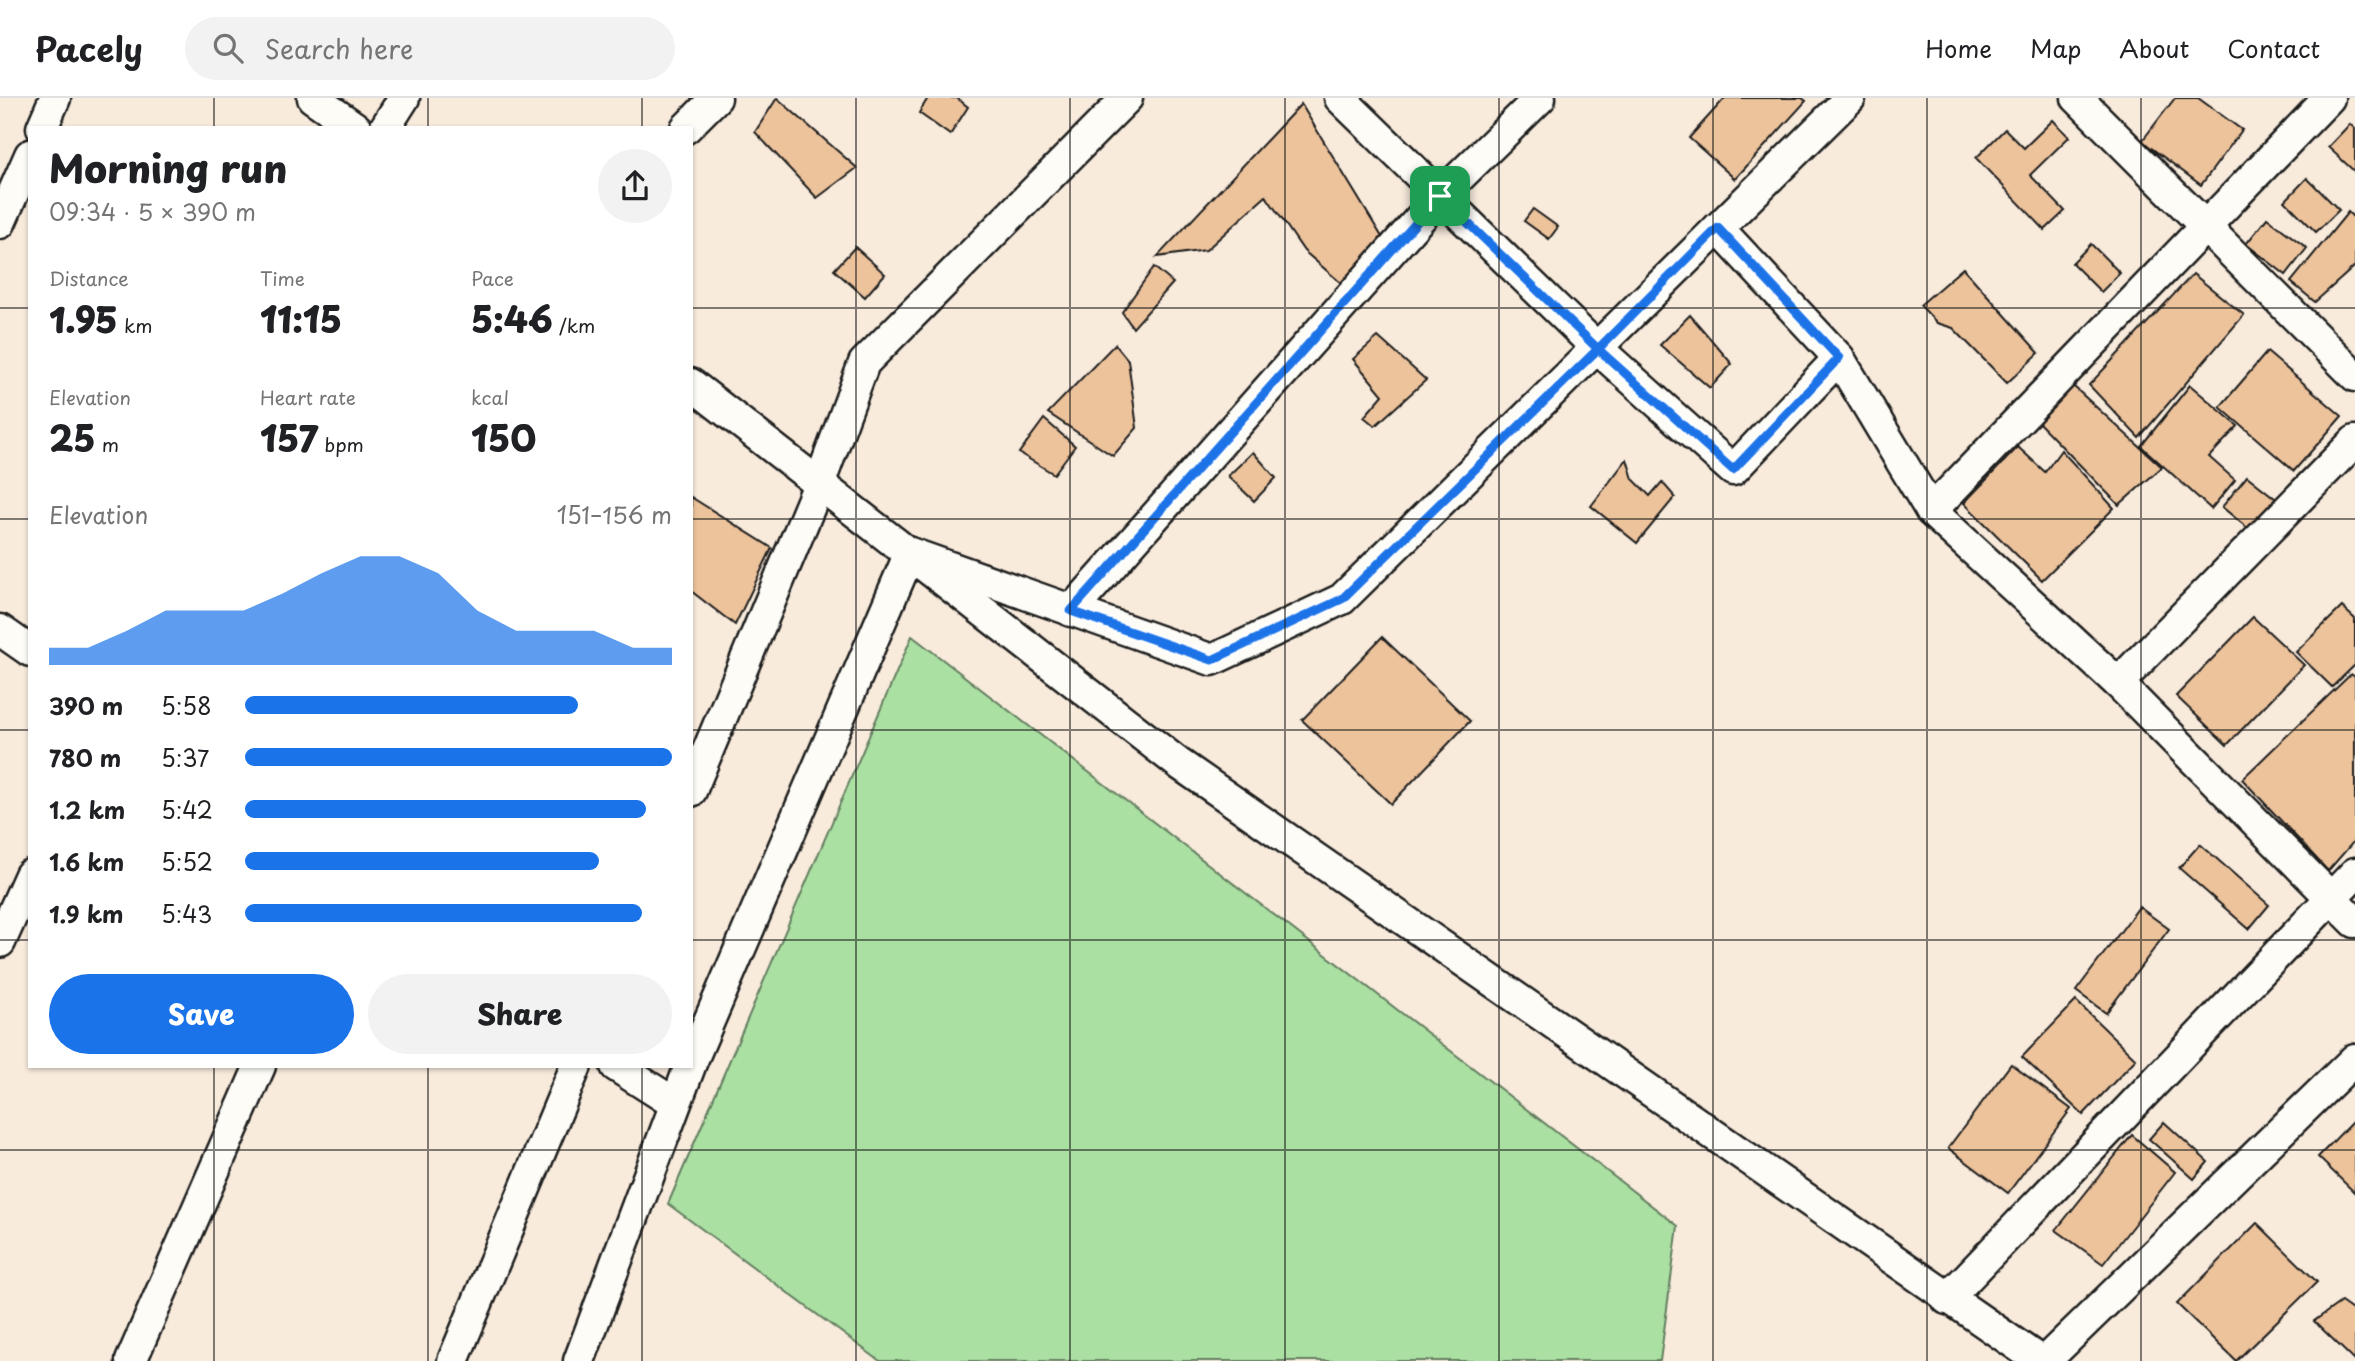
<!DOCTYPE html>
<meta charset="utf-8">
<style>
:root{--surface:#fff;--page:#f2f2f2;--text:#202124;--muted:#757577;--line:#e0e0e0;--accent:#1a73e8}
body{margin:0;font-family:"Playpen Sans",sans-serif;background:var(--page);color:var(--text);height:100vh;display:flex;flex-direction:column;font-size:26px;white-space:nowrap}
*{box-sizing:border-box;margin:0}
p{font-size:23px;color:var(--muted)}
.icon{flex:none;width:38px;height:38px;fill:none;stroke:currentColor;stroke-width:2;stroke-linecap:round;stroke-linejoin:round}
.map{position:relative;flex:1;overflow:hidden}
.panel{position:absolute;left:28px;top:28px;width:665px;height:942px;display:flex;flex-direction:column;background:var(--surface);border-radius:0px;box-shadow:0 2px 5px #0004}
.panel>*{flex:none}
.pin{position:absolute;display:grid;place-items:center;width:60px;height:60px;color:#fff;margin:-30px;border-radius:14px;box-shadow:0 4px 10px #0006}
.round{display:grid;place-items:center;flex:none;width:74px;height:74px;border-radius:37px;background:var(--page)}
.overview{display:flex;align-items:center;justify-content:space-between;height:119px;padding:0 21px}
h1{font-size:38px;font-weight:800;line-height:52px}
.metrics{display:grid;grid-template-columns:repeat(3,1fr);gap:10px;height:119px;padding:7px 21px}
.metrics div{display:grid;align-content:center}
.metrics b{font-size:35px;font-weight:800}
.metrics small{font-size:19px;font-weight:400}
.metrics p{font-size:19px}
.chart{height:196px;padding:14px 21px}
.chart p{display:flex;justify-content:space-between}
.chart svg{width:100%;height:126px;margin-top:7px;fill:var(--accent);opacity:.7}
.button{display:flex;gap:14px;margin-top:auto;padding:14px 21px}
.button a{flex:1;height:80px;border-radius:42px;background:var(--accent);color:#fff;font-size:28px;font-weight:800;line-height:80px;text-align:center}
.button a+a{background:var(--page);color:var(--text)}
ul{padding:0 21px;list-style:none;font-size:23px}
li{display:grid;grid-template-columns:112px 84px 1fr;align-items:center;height:52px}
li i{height:18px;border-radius:9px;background:var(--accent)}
header{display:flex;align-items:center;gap:42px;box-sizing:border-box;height:98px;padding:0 35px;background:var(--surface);border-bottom:2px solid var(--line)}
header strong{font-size:33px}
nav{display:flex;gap:38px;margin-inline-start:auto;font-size:24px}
.search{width:490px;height:63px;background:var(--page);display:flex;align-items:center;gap:18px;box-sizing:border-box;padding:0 24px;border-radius:38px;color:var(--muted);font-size:26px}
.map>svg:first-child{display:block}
</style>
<header>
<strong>Pacely</strong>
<div class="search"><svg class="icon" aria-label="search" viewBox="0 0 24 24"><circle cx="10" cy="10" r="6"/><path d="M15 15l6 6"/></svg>Search here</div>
<nav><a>Home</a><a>Map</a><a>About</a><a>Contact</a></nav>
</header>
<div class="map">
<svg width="2355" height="1263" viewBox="0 0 2355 1263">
<rect width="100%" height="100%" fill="#f8ebdc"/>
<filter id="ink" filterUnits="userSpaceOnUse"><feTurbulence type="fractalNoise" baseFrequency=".0143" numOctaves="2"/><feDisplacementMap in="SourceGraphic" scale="14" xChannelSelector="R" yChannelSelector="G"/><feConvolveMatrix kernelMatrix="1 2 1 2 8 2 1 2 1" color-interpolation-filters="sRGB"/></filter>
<g filter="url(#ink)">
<path fill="#abe0a3" stroke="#647e60" stroke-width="2" d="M912 538 1678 1128 1660 1263H880L668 1106Z"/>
<g fill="#edc39c" stroke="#1c1c1c" stroke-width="2">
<path d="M777 0 857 70 817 100 755 34Z"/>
<path d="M928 0H957L968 9 950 37 919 15Z"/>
<path d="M1725 0H1802L1806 3 1735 81 1689 40Z"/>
<path d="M2175 0H2198L2242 32 2201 87 2142 43Z"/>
<path d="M1301 6 1385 144 1348 191 1304 153 1266 98 1206 152 1157 159Z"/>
<path d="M2053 22 2069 39 2030 77 2065 113 2045 132 1976 60 2005 31 2024 50Z"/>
<path d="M2350 26 2355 31V74L2328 49Z"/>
<path d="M2307 80 2339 112 2316 134 2285 103Z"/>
<path d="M1533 111 1558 129 1549 141 1524 123Z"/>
<path d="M2348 114 2355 121V168L2315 204 2291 184Z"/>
<path d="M2267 120 2307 150 2286 177 2246 146Z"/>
<path d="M2091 146 2120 175 2101 194 2072 165Z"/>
<path d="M855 149 885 176 865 199 834 172Z"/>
<path d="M1154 169 1173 185 1133 230 1122 214Z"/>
<path d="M1963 170 2039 255 2007 285 1953 230 1937 225 1920 207Z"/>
<path d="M2193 176 2244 217 2139 340 2089 287Z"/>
<path d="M1690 217 1732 266 1710 290 1660 247Z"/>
<path d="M1378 239 1426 282 1375 328 1364 319 1383 297 1353 261Z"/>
<path d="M1115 246 1128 262 1137 330 1113 358 1048 315Z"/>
<path d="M2267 254 2342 318 2294 373 2220 309Z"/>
<path d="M2190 287 2238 328 2209 359 2235 382 2211 411 2141 348Z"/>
<path d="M2073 288 2162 369 2119 407 2037 323Z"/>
<path d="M1044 321 1075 348 1054 376 1019 355Z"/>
<path d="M2018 349 2045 374 2061 352 2114 410 2042 482 1964 405Z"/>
<path d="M1253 354 1276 380 1254 403 1228 378Z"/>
<path d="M1627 361 1633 381 1650 398 1662 384 1675 399 1637 445 1591 408Z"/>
<path d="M2247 378 2276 401 2250 432 2222 409Z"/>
<path d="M691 399 772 450 735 527 691 493Z"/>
<path d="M2342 509 2355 521V567L2332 589 2296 554Z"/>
<path d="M2253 519 2304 567 2227 647 2176 598Z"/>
<path d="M1382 539 1470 623 1391 706 1302 622Z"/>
<path d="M2351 576 2355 579V742L2328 773 2242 681Z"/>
<path d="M2200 746 2269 807 2249 831 2179 770Z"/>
<path d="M2139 809 2169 831 2106 915 2076 893Z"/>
<path d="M2076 903 2136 961 2083 1017 2022 959Z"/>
<path d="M2011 966 2071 1011 2008 1095 1948 1050Z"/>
<path d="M2355 1021V1095L2318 1059Z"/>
<path d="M2164 1024 2208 1064 2194 1081 2149 1041Z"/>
<path d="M2132 1037 2175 1074 2103 1166 2056 1132Z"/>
<path d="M2257 1125 2317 1184 2236 1263 2177 1206Z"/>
<path d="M2341 1204 2355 1214V1263L2314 1223Z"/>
</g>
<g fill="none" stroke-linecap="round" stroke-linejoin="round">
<defs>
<g id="street">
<path d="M313 0 356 30"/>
<path d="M1340 0 1598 251 1733 372 1839 260"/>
<path d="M2077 0 2355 278"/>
<path d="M42 30 55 0"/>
<path d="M385 30 404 0"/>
<path d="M686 30 716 0"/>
<path d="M0 125 30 57"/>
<path d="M1718 130 1839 260 1931 413 2118 585 2355 824"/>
<path d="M691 286 1178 665 2040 1263"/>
<path d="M1931 413 2329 0"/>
<path d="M1071 513 1440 98 1540 0"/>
<path d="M0 532 30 553"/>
<path d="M2118 585 2355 343"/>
<path d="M691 693 820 384 864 265 1127 0"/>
<path d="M0 844 30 777"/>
<path d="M691 965 910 455 1212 562 1342 501 1850 0"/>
<path d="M616 968 674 1005"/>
<path d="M1947 1201 2355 775"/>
<path d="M131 1263 260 968"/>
<path d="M453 1263 576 968"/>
<path d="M579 1263 690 968"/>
<path d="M2045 1263 2355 961"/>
</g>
</defs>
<use href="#street" stroke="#1c1c1c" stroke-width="35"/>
<use href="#street" stroke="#fdfcf7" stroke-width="30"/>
</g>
</g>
<g fill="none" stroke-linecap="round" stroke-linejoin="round" filter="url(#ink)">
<defs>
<path id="route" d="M1440 98 1071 513 1212 562 1342 501 1598 251 1733 372 1839 260 1718 130 1598 251 1440 98"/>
</defs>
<use href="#route" stroke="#fff" stroke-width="14"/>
<use href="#route" stroke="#1a73e8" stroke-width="9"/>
</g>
<path fill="none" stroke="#1c1c1c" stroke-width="2" stroke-opacity="0.55" d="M214 0V30M428 0V30M642 0V30M856 0V1263M1070 0V1263M1285 0V1263M1499 0V1263M1713 0V1263M1927 0V1263M2141 0V1263M0 210H30M691 210H2355M0 421H30M691 421H2355M0 632H30M691 632H2355M0 842H30M691 842H2355M214 968V1263M428 968V1263M642 968V1263M0 1052H2355"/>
</svg>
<div class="pin" style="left:1440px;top:98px;background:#1e9e55"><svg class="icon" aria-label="arrive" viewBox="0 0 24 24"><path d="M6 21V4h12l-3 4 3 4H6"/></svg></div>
<section class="panel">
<div class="overview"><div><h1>Morning run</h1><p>09:34 · 5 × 390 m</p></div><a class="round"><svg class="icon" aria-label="share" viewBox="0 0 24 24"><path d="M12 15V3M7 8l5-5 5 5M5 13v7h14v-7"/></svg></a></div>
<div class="metrics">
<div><p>Distance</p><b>1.95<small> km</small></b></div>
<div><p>Time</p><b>11:15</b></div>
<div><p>Pace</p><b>5:46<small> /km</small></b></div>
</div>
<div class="metrics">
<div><p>Elevation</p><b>25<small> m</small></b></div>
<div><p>Heart rate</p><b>157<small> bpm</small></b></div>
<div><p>kcal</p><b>150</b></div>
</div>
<div class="chart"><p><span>Elevation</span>151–156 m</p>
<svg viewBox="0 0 160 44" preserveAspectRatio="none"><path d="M0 44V38L10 38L20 32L30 25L40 25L50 25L60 19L70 12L80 6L90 6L100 12L110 25L120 32L130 32L140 32L150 38L160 38V44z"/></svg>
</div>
<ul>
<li><b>390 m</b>5:58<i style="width:78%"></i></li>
<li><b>780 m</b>5:37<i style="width:100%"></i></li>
<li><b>1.2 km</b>5:42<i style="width:94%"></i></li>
<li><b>1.6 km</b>5:52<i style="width:83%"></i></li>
<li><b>1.9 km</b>5:43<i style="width:93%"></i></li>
</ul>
<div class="button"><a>Save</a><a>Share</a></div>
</section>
</div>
